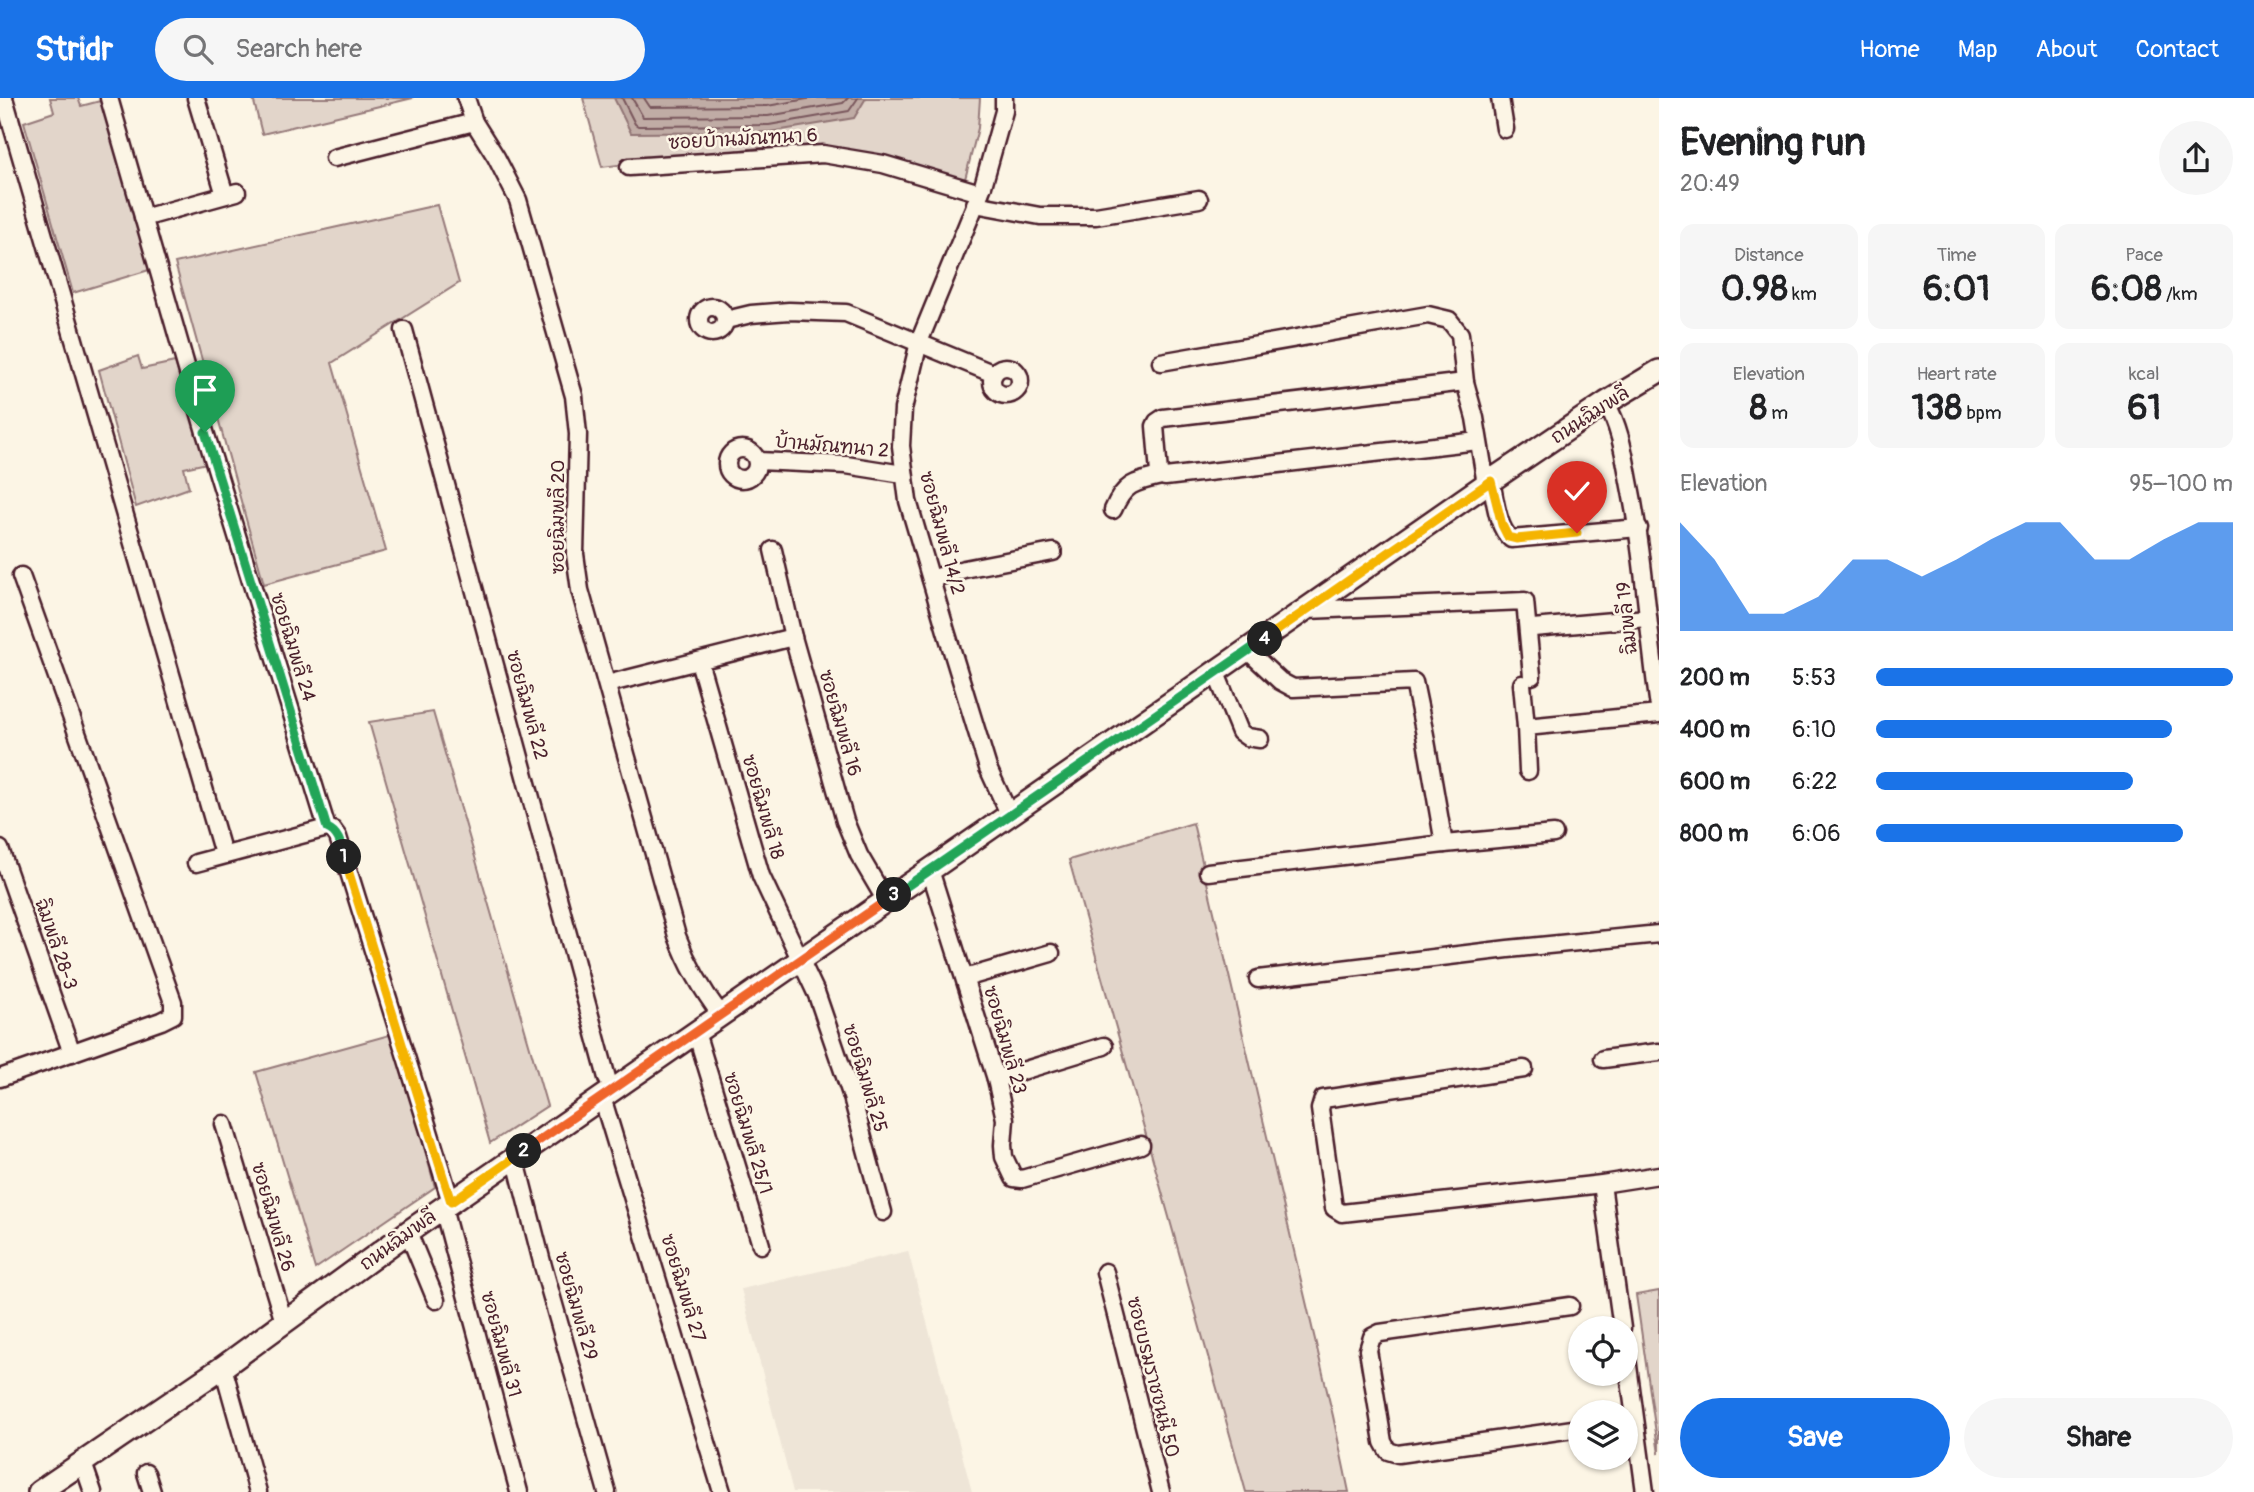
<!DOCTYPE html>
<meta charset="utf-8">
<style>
:root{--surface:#fff;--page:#f6f6f6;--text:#202124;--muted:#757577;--accent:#1a73e8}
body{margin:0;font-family:Pangolin,"Playpen Sans Thai",sans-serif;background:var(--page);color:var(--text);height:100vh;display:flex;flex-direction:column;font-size:26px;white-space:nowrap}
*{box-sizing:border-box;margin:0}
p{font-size:23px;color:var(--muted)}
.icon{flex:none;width:38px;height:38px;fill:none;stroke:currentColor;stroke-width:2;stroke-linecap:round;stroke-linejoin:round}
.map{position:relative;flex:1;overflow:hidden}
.details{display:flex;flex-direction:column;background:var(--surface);width:595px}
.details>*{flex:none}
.tools{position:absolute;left:1568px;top:1218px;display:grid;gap:14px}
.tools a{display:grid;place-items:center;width:70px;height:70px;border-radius:50%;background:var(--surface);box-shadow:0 2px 5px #0004;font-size:35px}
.pin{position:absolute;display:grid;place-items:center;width:60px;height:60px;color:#fff;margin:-72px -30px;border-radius:50% 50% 50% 0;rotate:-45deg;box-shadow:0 0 7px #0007}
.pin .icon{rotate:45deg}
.km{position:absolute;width:35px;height:35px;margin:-18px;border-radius:50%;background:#222;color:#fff;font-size:19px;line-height:35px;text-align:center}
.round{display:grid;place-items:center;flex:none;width:74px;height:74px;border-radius:37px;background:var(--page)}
.overview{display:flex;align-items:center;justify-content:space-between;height:119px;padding:0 21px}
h1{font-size:38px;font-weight:700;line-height:52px}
.stats{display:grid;grid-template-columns:repeat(3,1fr);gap:10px;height:119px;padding:7px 21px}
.stats div{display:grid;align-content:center;border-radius:14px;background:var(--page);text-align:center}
.stats b{font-size:35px;font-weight:700}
.stats small{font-size:19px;font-weight:400}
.stats p{font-size:19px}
.chart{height:196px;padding:14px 21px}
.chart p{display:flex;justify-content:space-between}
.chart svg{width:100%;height:126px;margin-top:7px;fill:var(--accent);opacity:.7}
.button{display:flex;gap:14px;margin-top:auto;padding:14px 21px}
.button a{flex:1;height:80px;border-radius:42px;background:var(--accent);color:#fff;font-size:28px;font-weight:700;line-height:80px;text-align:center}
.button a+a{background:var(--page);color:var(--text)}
ul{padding:0 21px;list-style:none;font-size:23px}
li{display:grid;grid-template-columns:112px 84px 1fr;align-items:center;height:52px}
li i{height:18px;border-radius:9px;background:var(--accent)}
header{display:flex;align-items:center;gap:42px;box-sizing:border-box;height:98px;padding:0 35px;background:var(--accent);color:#fff}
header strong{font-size:33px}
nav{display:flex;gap:38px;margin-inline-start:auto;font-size:24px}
.search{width:490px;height:63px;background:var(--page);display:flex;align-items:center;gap:18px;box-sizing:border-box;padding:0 24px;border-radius:38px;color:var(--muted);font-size:26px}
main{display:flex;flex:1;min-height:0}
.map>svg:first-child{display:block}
</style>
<header>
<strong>Stridr</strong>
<div class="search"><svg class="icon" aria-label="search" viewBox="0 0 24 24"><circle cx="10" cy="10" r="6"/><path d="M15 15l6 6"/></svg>Search here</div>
<nav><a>Home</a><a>Map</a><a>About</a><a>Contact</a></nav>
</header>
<main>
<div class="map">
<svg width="1659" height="1394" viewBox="0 0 1659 1394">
<rect width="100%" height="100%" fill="#fcf5e5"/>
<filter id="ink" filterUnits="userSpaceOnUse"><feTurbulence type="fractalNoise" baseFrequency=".0143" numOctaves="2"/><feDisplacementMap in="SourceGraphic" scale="14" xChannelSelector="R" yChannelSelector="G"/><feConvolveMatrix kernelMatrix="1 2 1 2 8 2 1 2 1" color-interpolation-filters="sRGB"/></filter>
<g filter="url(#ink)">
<path fill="#eee5d7" d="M908 1153 972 1394H793L741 1191Z"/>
<g fill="#e2d5ca" stroke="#967a7a" stroke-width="2">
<path d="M50 0H78L81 8 104 2 149 172 73 195 24 24 54 14Z"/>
<path d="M253 0H413L262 36Z"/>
<path d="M583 0H980L978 30 964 85 790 50H757L602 69Z"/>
<path d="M437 107 459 185 332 265 386 453 264 486 175 165Z"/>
<path d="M138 258 142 271 175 264 207 365 184 370 189 390 136 409 99 272Z"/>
<path d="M433 614 547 1008 490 1045 369 624Z"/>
<path d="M1193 725 1333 1318 1349 1394H1246L1069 762Z"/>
<path d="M393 936 435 1089 315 1171 256 974Z"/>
<path d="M1659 1193V1356L1636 1197Z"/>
</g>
<path fill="#c0aca5" stroke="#917474" stroke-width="2" d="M614 0H866L854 20 770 34 631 35Z"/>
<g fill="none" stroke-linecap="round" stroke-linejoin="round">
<g stroke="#79575c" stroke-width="2">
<path d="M622 0 635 26 638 28 769 27 849 13 858 0"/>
<path d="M632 0 643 19 768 18 843 5 848 0"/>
<path d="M644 0 650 9 767 8 813 0"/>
</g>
<defs>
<g id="minor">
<path d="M4 0 223 756"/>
<path d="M109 0 205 334 327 730 333 732 338 739 451 1104"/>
<path d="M196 0 225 97"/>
<path d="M466 0 474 24 496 59 518 102 574 298 578 336 575 456 580 492 677 838C688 868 702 892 721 917"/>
<path d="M1004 0V13L983 88 919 244 903 311 901 348 908 403 946 533 988 670 1010 718"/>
<path d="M1500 0 1505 31"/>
<path d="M334 60 474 24"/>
<path d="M629 69 823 56 883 66 980 95"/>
<path d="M975 106 1040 118H1096L1199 101"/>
<path d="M143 120 237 94"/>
<circle cx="712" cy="222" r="13"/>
<path d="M726 222 751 216 789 213 846 215 994 276"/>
<path d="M404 232 607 980 613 992"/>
<path d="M1161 264 1428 217 1449 222 1460 236 1465 284 1475 320 1486 386"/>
<circle cx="1006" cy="283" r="14"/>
<path d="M1465 284 1163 320 1157 324 1155 328 1159 375 1165 379 1478 343"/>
<path d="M1606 305C1620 329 1624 356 1629 383 1644 457 1648 533 1659 609"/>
<circle cx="742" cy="366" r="15"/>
<path d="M758 363 846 367 903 376"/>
<path d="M1491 383C1495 400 1497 430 1511 441L1639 430"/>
<path d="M1113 412C1124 386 1134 384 1161 378"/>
<path d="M773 452 793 539 845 723 859 757 886 803"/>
<path d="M931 481 964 471 1053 454"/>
<path d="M1307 512 1525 503 1532 578"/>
<path d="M1533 530 1647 520"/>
<path d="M1248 553 1280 583 1293 590 1414 584 1425 637 1444 746"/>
<path d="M699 563 761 778 817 897 852 999 883 1114"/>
<path d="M1216 575 1240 634 1247 639 1260 641"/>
<path d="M607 586 793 539"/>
<path d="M1522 586 1526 629"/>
<path d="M1528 673 1526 629 1659 616"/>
<path d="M0 751 72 955"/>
<path d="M196 765 327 730"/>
<path d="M930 772 996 981 1005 1021 1003 1047 1004 1059 1014 1080 1022 1081 1141 1047"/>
<path d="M1208 774 1444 746 1554 736"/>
<path d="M965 880 1051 855"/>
<path d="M1258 881 1508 851 1659 836"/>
<path d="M696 934 761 1147"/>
<path d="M1603 961 1659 954"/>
<path d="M1524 971 1323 1001 1320 1011 1334 1110 1342 1115 1602 1086 1659 1077"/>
<path d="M0 980 161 923 173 917V904L21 478"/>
<path d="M996 981 1104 948"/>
<path d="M602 999 722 1394"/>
<path d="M224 1026 284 1224"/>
<path d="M515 1059 543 1168 607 1394"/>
<path d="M1602 1086 1622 1230"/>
<path d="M443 1110 519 1394"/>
<path d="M408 1134 436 1202"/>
<path d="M1105 1174 1161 1394"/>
<path d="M1570 1208 1380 1235 1372 1239 1368 1252 1383 1344 1388 1353 1398 1356 1580 1330"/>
<path d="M1626 1253 1645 1394"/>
<path d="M223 1269 258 1394"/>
<path d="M83 1365 93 1394"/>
<path d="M146 1375 152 1394"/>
</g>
<path id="tertiary" d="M39 1394 223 1269 408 1134 930 772 1486 386 1606 305 1659 273"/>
</defs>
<use href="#minor" stroke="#4a1f2b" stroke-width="21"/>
<use href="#tertiary" stroke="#4a1f2b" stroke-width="26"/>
<use href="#minor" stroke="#fcf5e5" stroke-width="16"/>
<use href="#tertiary" stroke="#fcf5e5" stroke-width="21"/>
</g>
</g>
<g fill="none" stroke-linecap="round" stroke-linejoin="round" filter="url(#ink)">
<defs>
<path id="split-1" d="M205 334 327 730C339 735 341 747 344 759"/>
<path id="split-2" d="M344 759 451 1104 524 1053"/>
<path id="split-3" d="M524 1053 894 797"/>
<path id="split-4" d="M894 797 1265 541"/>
<path id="split-5" d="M1265 541 1491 383 1502 427 1508 439 1516 441 1577 435"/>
</defs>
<use href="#split-1" stroke="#fff" stroke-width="14"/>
<use href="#split-2" stroke="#fff" stroke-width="14"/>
<use href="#split-3" stroke="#fff" stroke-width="14"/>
<use href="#split-4" stroke="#fff" stroke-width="14"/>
<use href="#split-5" stroke="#fff" stroke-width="14"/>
<use href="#split-1" stroke="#22a559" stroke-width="9"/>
<use href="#split-2" stroke="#f5b400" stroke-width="9"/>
<use href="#split-3" stroke="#f0652b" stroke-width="9"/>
<use href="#split-4" stroke="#22a559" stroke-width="9"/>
<use href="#split-5" stroke="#f5b400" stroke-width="9"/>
</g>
<g text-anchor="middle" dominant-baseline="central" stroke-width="5" stroke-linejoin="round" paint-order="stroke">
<g font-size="19" fill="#4a1f2b" stroke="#fcf5e5">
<text transform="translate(743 41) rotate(-3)">ซอยบ้านมัณฑนา 6</text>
<text transform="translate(1590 317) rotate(-33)">ถนนฉิมพลี</text>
<text transform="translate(832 348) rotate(5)">บ้านมัณฑนา 2</text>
<text transform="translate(558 419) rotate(-90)">ซอยฉิมพลี 20</text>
<text transform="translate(942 435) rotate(75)">ซอยฉิมพลี 14/2</text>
<text transform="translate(1627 520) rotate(-96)">ฉิมพลี 19</text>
<text transform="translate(293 549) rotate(73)">ซอยฉิมพลี 24</text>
<text transform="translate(527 607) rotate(75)">ซอยฉิมพลี 22</text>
<text transform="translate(840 625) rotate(74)">ซอยฉิมพลี 16</text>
<text transform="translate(763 709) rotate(74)">ซอยฉิมพลี 18</text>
<text transform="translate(56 846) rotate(71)">ฉิมพลี 28-3</text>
<text transform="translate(1005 942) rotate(74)">ซอยฉิมพลี 23</text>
<text transform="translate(865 980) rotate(73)">ซอยฉิมพลี 25</text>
<text transform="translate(748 1035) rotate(73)">ซอยฉิมพลี 25/1</text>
<text transform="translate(273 1119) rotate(74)">ซอยฉิมพลี 26</text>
<text transform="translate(398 1142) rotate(-36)">ถนนฉิมพลี</text>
<text transform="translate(683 1190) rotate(73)">ซอยฉิมพลี 27</text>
<text transform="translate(576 1208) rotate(74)">ซอยฉิมพลี 29</text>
<text transform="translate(501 1246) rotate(75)">ซอยฉิมพลี 31</text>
<text transform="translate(1153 1279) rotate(76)">ซอยบรมราชชนนี 50</text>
</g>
</g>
</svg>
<div class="tools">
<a><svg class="icon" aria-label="locate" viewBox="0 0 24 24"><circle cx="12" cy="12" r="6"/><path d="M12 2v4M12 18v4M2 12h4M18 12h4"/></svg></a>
<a><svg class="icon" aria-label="layers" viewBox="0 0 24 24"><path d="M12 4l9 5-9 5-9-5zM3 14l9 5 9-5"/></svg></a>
</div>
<div class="pin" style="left:205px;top:334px;background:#1e9e55"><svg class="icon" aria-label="arrive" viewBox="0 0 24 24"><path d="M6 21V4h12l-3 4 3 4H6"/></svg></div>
<div class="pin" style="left:1577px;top:435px;background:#d93025"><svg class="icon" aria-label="check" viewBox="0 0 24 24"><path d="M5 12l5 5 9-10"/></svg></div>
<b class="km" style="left:344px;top:759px">1</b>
<b class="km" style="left:524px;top:1053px">2</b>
<b class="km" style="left:894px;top:797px">3</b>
<b class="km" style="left:1265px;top:541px">4</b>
</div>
<section class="details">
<div class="overview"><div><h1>Evening run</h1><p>20:49</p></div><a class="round"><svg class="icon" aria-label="share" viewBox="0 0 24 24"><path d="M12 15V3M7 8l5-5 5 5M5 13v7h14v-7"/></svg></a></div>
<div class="stats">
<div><p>Distance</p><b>0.98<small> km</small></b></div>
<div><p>Time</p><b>6:01</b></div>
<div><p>Pace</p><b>6:08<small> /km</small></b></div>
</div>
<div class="stats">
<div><p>Elevation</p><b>8<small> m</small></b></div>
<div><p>Heart rate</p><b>138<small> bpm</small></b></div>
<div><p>kcal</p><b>61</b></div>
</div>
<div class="chart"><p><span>Elevation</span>95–100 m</p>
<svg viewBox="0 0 160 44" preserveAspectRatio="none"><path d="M0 44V6L10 19L20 38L30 38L40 32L50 19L60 19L70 25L80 19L90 12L100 6L110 6L120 19L130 19L140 12L150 6L160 6V44z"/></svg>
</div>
<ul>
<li><b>200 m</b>5:53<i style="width:100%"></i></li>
<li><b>400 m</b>6:10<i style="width:83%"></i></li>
<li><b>600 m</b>6:22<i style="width:72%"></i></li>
<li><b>800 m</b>6:06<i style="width:86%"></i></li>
</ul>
<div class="button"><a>Save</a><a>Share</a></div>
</section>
</main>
